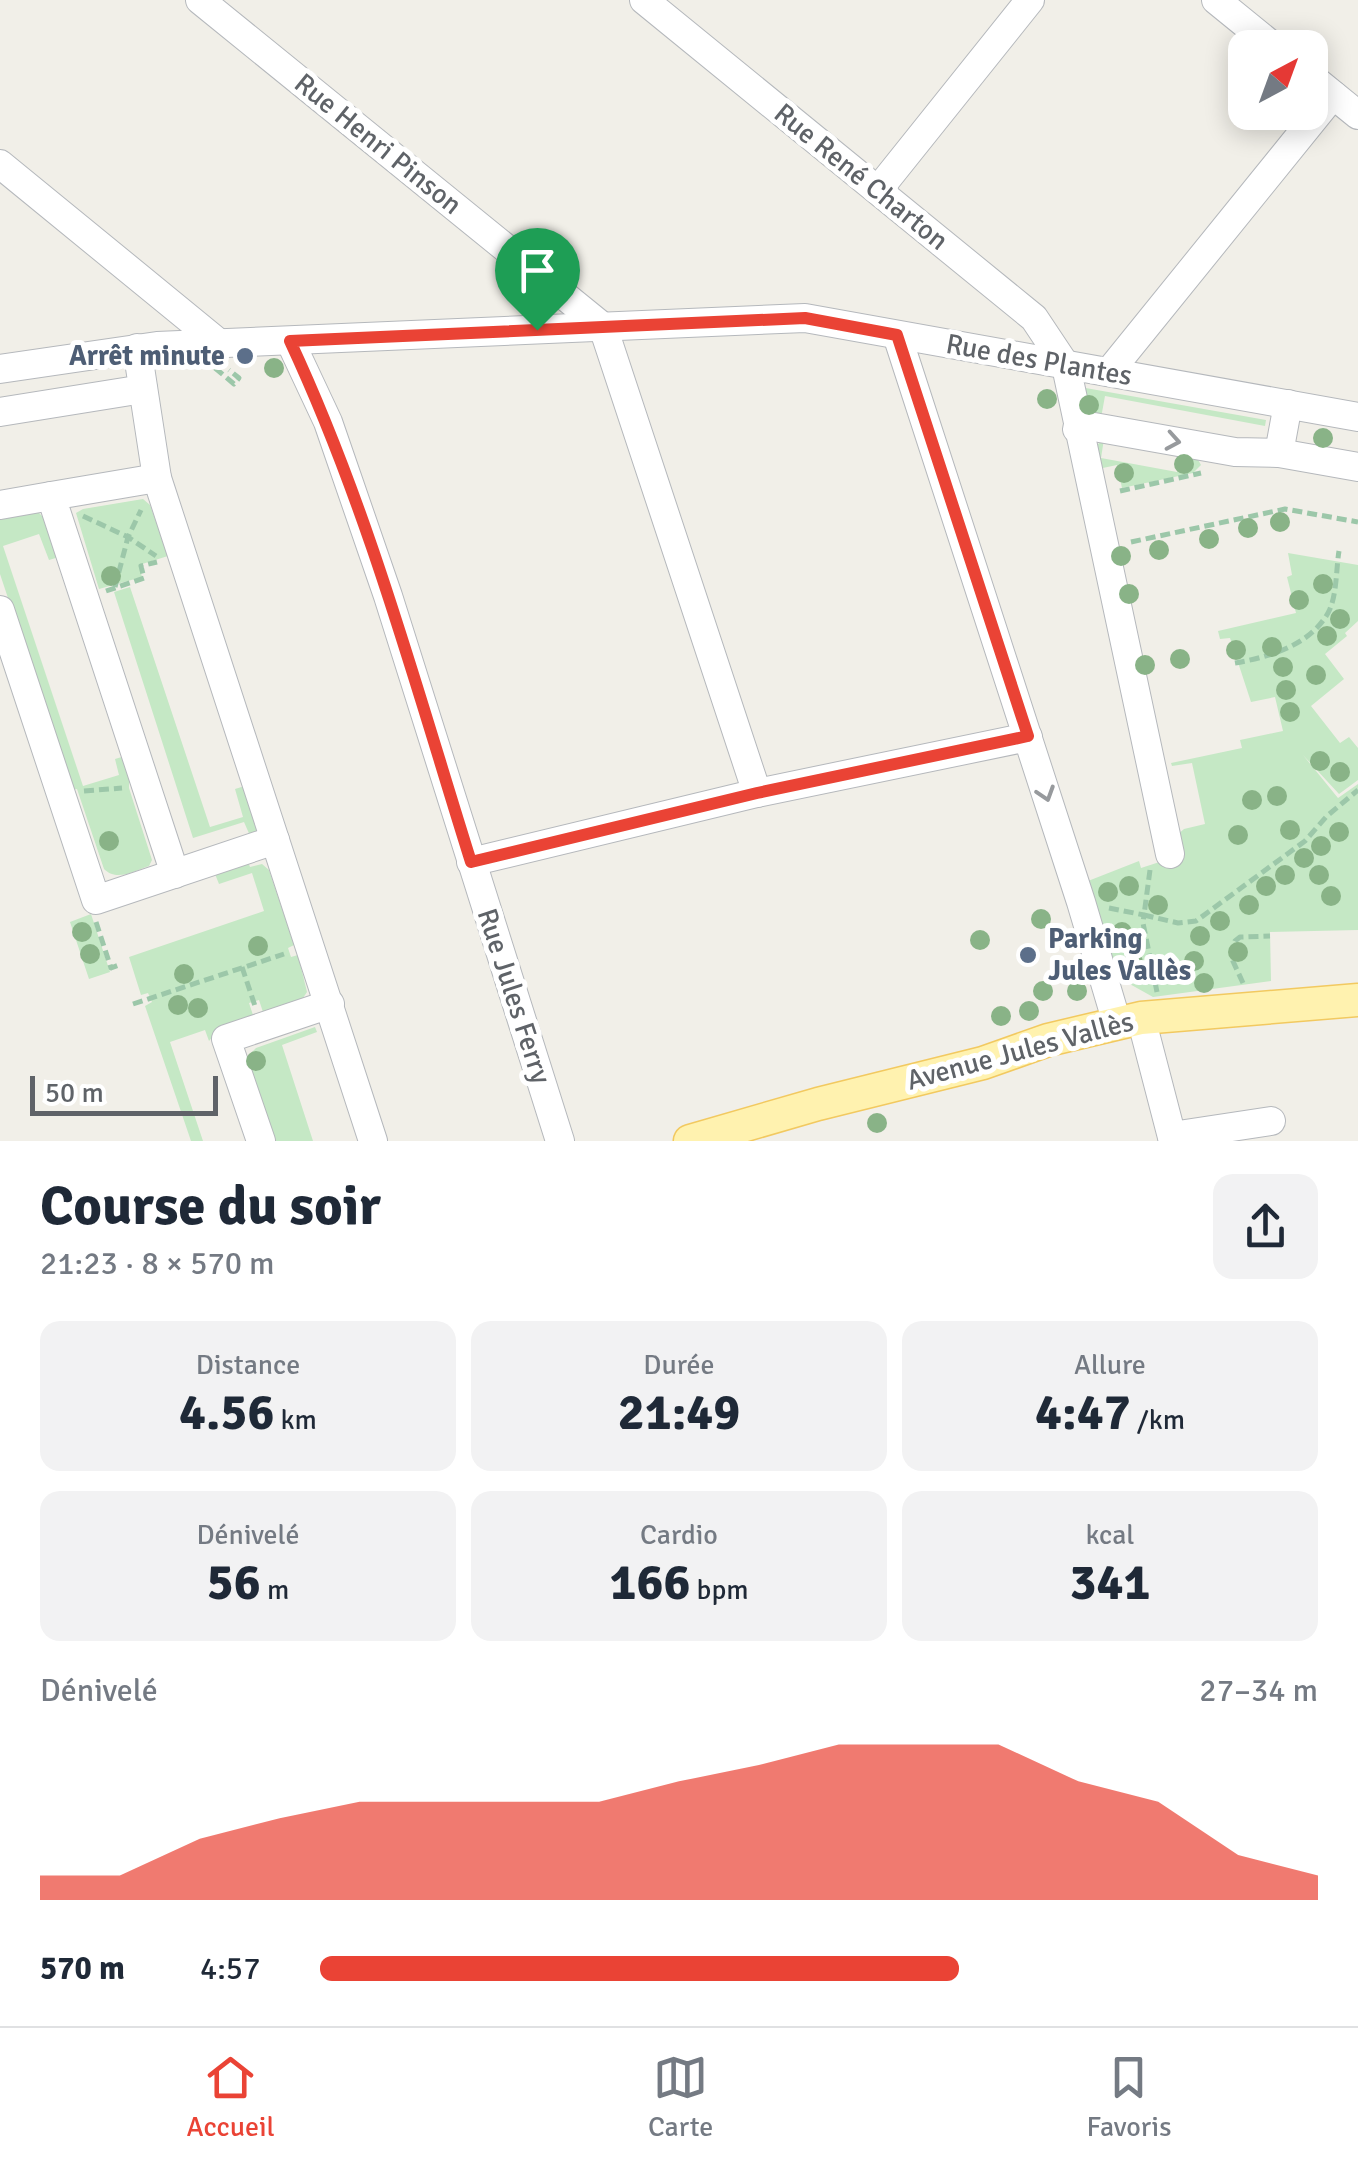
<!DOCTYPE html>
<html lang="fr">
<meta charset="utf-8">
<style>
:root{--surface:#fff;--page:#f2f2f3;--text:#1f2937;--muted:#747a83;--line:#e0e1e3;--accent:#ea4335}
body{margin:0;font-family:Signika,sans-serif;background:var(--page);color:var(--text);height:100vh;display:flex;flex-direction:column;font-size:38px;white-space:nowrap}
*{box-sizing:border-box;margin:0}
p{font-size:32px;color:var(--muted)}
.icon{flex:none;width:55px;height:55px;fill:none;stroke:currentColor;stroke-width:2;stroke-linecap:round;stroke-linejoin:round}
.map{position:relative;height:1141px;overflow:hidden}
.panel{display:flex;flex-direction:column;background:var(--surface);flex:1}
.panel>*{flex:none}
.needle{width:65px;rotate:41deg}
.tools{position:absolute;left:1228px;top:30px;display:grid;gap:20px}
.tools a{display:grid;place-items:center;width:100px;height:100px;border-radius:20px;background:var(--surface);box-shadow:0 5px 25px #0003;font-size:50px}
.scale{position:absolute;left:30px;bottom:25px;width:188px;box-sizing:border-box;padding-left:10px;border:5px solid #5f6368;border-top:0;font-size:28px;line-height:35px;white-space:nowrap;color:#5f6368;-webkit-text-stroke:8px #fff;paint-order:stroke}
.pin{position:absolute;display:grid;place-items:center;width:85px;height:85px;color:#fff;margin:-102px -42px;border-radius:50% 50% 50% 0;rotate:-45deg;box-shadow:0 0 10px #0007}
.pin .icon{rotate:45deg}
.round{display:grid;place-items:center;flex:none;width:105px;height:105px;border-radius:20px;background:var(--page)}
.overview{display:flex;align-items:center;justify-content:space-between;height:170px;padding:0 40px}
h1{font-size:55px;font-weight:800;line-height:75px}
.stats{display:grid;grid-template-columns:repeat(3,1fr);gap:15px;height:170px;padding:10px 40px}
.stats div{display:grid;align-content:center;border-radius:20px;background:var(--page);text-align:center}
.stats b{font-size:50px;font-weight:800}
.stats small{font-size:28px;font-weight:400}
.stats p{font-size:28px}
.chart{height:280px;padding:20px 40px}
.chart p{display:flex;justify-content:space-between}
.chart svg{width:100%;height:180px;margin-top:10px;fill:var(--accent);opacity:.7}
ul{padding:0 40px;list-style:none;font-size:32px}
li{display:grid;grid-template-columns:160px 120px 1fr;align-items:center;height:75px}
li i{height:25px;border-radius:12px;background:var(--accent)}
.tabs{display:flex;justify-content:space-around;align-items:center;height:140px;border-top:2px solid var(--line);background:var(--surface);font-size:28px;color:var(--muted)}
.tabs a{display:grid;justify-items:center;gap:5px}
.tabs .current{color:var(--accent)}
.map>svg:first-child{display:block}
</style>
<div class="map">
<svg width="1358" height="1141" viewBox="0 0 1358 1141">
<rect width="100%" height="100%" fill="#f1efe8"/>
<g fill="#c5e8c5">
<path d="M1080 387 1266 420 1265 426 1105 396 1101 418 1088 410Z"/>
<path d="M1104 439 1101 458 1177 472 1181 453 1196 456 1201 465 1193 473 1122 488 1117 465 1098 469 1096 446Z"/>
<path d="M143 499 150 505 168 556 139 565 142 577 99 589 76 513 83 509Z"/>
<path d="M38 512 46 520 59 557 49 560 39 534 3 546 83 786 119 775 115 759 125 756 133 782 129 783V788L152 860 149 866C134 871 117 882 104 869L77 789 72 790 0 574V515Z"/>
<path d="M1288 553 1358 565V621L1345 633 1347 636 1325 654 1344 679 1311 706 1340 743 1349 737 1358 748V780L1339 794 1303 755 1338 798 1358 784V930L1270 932 1271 981 1153 997 1119 978 1088 881 1139 861 1141 868 1178 856 1176 836 1184 829 1205 824 1192 763 1172 766 1171 763 1242 748 1240 740 1283 731 1275 697 1251 702 1230 638 1220 639 1218 631 1296 613 1287 577 1292 575Z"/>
<path d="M130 587 210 827 243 817 235 789 248 785 259 828 251 838 244 822 193 838 114 592Z"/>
<path d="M248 862 250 867 262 864 269 870 294 945 288 948 291 957 298 955 307 992 303 998 263 1012 259 1000 249 1003 253 1015 223 1025 209 1041 205 1030 170 1042 203 1141H191L145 1006 152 1002 148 993 141 995 129 957 264 911 252 873 219 884 215 874Z"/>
<path d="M91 914 110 972 89 979 70 922Z"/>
<path d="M315 1027 317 1032 282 1045 313 1141H275L247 1057 256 1048Z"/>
</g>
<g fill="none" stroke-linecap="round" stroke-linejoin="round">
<defs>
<g id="minor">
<path d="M200 0 603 327 757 793"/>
<path d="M644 0 1034 318 1066 366 1170 854"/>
<path d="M1216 0 1275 48"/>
<path d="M1310 76 1358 115"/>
<path d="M0 164 220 344"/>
<path d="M878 190 1030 0"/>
<path d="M897 335 1081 902 1117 1023"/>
<path d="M290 341 328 422 388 596 560 1141"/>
<path d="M137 348 157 478 373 1141"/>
<path d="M0 369 157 346 805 318 1358 417"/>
<path d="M1109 372 1333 95"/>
<path d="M0 412 143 389"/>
<path d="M1077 429 1094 427 1235 452 1279 453 1358 467"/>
<path d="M1279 453 1288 404"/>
<path d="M157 478 51 496 175 874"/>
<path d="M0 505 51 496"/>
<path d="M0 610 96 900 275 840"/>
<path d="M471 862 757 793 1028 737"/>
<path d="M1141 1018 1173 1141"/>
<path d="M1172 1136 1271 1121"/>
<path d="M261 1141 226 1039 330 1004"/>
</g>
<path id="major" d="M690 1141 818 1104 983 1063 1048 1040 1141 1018 1358 1000"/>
</defs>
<use href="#minor" stroke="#b5b8bc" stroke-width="30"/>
<use href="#major" stroke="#f2c960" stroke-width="35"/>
<g stroke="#9cc7a9" stroke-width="5" stroke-dasharray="10 5" stroke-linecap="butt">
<path d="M215 368 234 384 239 378 229 370"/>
<path d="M1120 491 1201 473"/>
<path d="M83 516 128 537 156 556"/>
<path d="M1131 542 1285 509 1358 522"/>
<path d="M115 587 128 537 141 510"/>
<path d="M106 591 144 578 141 566 157 562"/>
<path d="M1235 663C1269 657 1309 646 1328 613 1337 597 1336 569 1339 551"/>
<path d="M84 791 122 788"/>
<path d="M1150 870 1144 915 1178 923 1196 921 1305 841 1327 816 1358 790"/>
<path d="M1109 908 1144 915 1143 923 1157 992"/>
<path d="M96 922 111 968 119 965"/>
<path d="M242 967 255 1006"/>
<path d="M1243 983 1231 957 1235 941 1240 937 1270 936"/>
<path d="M133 1004 284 954"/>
</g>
<use href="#minor" stroke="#fff" stroke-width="28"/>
<use href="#major" stroke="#fff2af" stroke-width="32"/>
</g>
<g fill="#89b387">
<circle cx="274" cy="368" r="10"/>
<circle cx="1047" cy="399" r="10"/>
<circle cx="1089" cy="405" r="10"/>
<circle cx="1323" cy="438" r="10"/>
<circle cx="1184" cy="464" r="10"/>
<circle cx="1124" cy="473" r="10"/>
<circle cx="1280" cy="522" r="10"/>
<circle cx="1248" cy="528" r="10"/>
<circle cx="1209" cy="539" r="10"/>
<circle cx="1159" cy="550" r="10"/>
<circle cx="1121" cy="556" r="10"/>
<circle cx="111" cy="576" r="10"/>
<circle cx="1323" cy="584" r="10"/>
<circle cx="1129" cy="594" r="10"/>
<circle cx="1299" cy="600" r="10"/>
<circle cx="1340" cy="619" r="10"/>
<circle cx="1327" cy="636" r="10"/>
<circle cx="1272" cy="647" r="10"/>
<circle cx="1236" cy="650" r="10"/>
<circle cx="1180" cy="659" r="10"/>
<circle cx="1145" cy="665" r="10"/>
<circle cx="1283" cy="667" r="10"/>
<circle cx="1316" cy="675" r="10"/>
<circle cx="1286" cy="690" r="10"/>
<circle cx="1290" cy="712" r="10"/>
<circle cx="1320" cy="761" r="10"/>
<circle cx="1340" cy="772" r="10"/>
<circle cx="1277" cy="796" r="10"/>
<circle cx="1252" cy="800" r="10"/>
<circle cx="1290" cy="830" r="10"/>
<circle cx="1339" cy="832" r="10"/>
<circle cx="1238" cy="835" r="10"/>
<circle cx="109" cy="841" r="10"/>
<circle cx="1321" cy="846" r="10"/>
<circle cx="1304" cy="858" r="10"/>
<circle cx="1285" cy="875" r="10"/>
<circle cx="1319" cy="875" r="10"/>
<circle cx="1129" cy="886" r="10"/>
<circle cx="1266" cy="886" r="10"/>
<circle cx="1108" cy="892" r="10"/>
<circle cx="1331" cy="896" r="10"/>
<circle cx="1158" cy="905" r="10"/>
<circle cx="1249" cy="905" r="10"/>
<circle cx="1041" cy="919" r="10"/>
<circle cx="1220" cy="921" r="10"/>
<circle cx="82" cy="932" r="10"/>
<circle cx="1122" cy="932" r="10"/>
<circle cx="1200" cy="936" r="10"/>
<circle cx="980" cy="940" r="10"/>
<circle cx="258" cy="946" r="10"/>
<circle cx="1238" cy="952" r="10"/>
<circle cx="90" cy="954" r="10"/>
<circle cx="1194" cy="961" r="10"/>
<circle cx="1133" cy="962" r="10"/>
<circle cx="1164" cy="969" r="10"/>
<circle cx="184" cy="974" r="10"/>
<circle cx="1204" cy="983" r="10"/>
<circle cx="1043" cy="991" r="10"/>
<circle cx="1077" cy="991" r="10"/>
<circle cx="178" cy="1005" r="10"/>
<circle cx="198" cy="1008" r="10"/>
<circle cx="1029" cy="1011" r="10"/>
<circle cx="1001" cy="1016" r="10"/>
<circle cx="256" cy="1061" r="10"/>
<circle cx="877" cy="1123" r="10"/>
</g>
<defs><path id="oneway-chevron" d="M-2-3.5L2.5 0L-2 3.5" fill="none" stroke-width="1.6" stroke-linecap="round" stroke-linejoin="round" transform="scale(2.5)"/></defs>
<g stroke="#979a9d">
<use href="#oneway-chevron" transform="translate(1173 441) rotate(10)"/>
<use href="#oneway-chevron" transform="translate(1046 794) rotate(72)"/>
</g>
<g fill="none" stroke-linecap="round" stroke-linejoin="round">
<defs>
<path id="route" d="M805 318 897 335 1028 736 757 793 471 862C416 687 368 508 290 341Z"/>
</defs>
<use href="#route" stroke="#fff" stroke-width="20"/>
<use href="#route" stroke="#ea4335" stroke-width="12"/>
</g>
<g fill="#5c6f8a" stroke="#fff" stroke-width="4">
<circle cx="245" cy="356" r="10"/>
<circle cx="1028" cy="955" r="10"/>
</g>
<g text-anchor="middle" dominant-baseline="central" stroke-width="10" stroke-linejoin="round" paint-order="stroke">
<g font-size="28" fill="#5f6368" stroke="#fff">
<text transform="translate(378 144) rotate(39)">Rue Henri Pinson</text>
<text transform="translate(861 177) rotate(39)">Rue René Charton</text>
<text transform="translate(1039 360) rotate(10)">Rue des Plantes</text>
<text transform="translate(514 996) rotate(72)">Rue Jules Ferry</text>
<text transform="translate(1020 1051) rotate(-15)">Avenue Jules Vallès</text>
</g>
<g font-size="28" font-weight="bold" fill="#4e5e75" stroke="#fff" text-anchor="end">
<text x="225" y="356">Arrêt minute</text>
<text x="1048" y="939" text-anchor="start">Parking<tspan x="1048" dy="32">Jules Vallès</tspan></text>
</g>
</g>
</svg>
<div class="tools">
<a><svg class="needle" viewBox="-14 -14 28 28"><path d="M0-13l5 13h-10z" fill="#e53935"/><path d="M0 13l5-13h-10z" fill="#747a83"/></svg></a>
</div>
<div class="scale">50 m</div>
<div class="pin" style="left:537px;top:330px;background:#1e9e55"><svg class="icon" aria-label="arrive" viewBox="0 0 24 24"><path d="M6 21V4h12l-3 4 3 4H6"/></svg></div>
</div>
<section class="panel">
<div class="overview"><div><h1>Course du soir</h1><p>21:23 · 8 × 570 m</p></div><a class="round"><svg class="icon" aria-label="share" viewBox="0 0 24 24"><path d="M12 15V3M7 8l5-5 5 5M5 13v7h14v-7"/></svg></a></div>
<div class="stats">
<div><p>Distance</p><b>4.56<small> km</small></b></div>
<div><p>Durée</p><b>21:49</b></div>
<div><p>Allure</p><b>4:47<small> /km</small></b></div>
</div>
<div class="stats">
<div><p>Dénivelé</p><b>56<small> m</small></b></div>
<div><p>Cardio</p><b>166<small> bpm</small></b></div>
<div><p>kcal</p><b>341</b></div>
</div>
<div class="chart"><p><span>Dénivelé</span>27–34 m</p>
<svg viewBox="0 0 160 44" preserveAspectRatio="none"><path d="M0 44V38L10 38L20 29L30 24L40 20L50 20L60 20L70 20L80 15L90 11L100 6L110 6L120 6L130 15L140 20L150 33L160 38V44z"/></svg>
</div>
<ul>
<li><b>570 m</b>4:57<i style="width:64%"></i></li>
</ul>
</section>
<nav class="tabs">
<a class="current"><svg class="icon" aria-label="home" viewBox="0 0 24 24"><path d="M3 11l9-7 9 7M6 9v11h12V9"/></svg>Accueil</a>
<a><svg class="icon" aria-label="map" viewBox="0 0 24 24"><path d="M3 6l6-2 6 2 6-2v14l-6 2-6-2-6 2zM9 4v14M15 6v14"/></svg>Carte</a>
<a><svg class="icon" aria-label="saved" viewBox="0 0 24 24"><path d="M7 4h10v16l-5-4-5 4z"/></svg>Favoris</a>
</nav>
